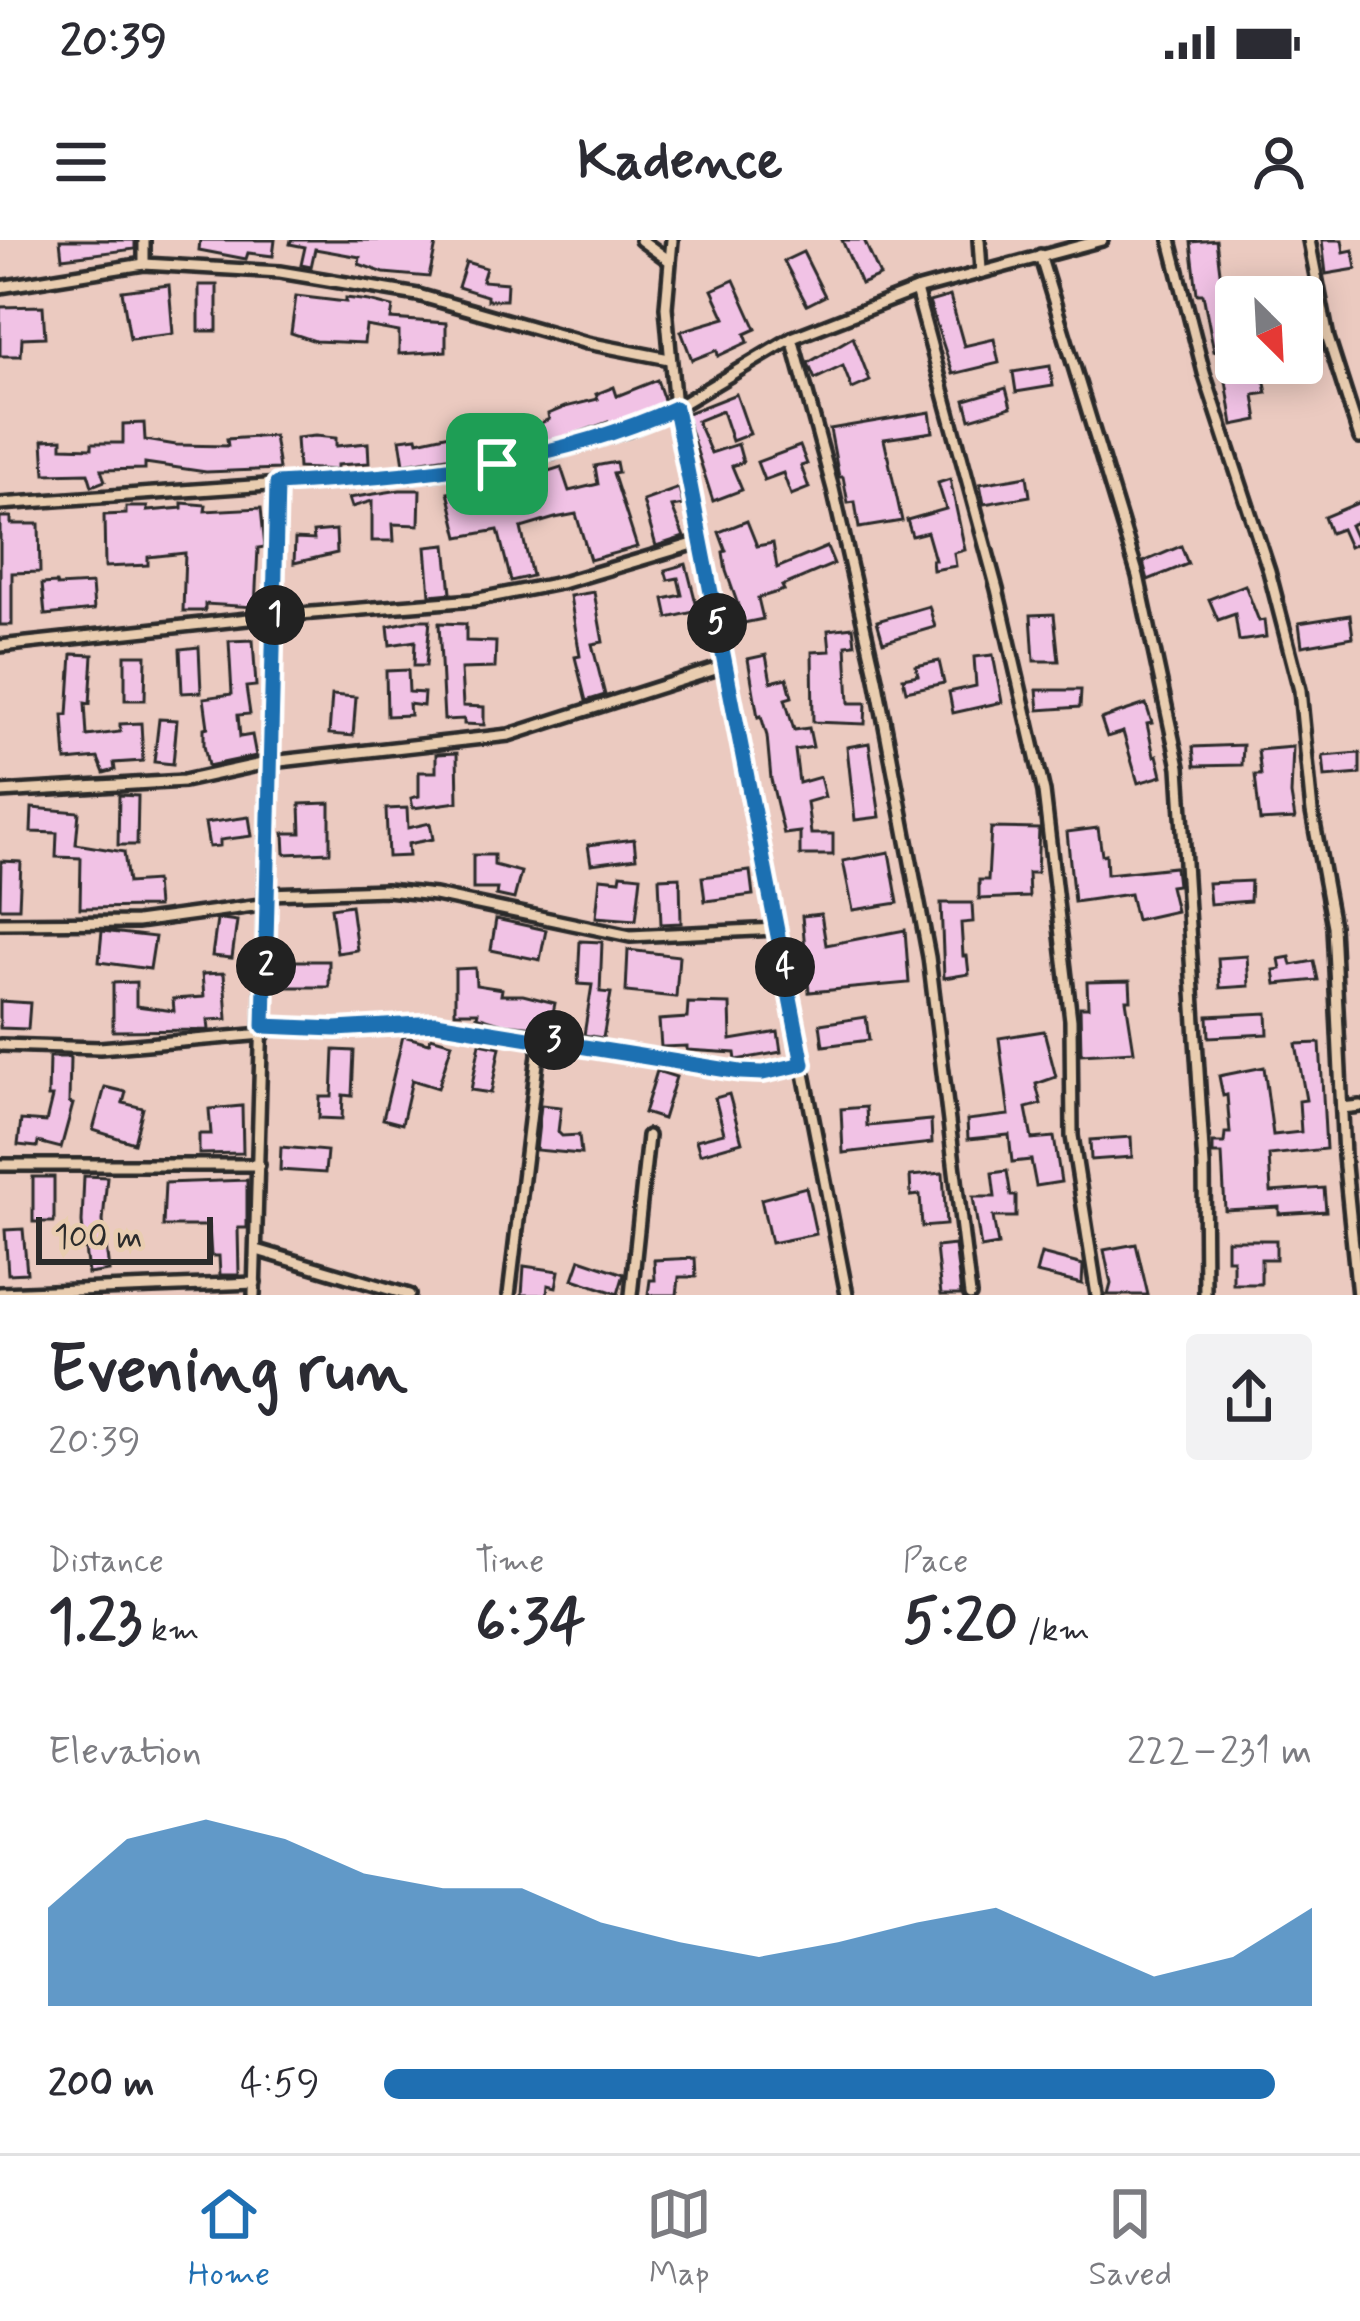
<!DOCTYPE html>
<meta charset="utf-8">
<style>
:root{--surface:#fff;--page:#f2f2f3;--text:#2b2b33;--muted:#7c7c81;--line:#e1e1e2;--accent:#1f6fb2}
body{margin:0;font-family:Mynerve,sans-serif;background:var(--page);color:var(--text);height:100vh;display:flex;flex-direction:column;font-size:45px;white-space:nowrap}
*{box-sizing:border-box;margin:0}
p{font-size:39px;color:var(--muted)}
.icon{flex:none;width:66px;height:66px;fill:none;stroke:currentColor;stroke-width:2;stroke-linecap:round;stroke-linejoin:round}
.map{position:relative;height:1055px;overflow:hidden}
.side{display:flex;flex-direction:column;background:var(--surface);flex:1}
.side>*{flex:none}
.needle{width:78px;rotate:156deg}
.buttons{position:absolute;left:1215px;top:36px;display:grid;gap:24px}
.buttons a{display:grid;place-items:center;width:108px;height:108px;border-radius:12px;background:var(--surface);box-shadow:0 6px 30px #0003;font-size:60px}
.scale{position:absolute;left:36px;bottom:30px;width:177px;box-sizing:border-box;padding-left:12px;border:6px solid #2b2b2b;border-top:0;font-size:33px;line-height:42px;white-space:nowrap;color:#2b2b2b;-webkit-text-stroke:9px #e9cdb0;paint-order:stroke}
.pin{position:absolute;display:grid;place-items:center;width:102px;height:102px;color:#fff;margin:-51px;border-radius:24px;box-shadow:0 6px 18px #0006}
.km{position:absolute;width:60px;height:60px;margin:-30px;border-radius:50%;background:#222;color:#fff;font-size:33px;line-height:60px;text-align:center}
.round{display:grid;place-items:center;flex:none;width:126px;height:126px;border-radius:12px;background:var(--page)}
.overview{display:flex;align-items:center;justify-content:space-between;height:204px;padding:0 48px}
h1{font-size:66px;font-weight:700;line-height:90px}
.figures{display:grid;grid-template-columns:repeat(3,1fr);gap:18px;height:204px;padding:12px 48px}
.figures div{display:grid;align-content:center}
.figures b{font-size:60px;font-weight:700}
.figures small{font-size:33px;font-weight:400}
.figures p{font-size:33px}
.chart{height:336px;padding:24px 48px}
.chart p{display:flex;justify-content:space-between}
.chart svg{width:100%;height:216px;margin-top:12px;fill:var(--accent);opacity:.7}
ul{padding:0 48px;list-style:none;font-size:39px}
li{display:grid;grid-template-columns:192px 144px 1fr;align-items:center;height:90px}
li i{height:30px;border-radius:15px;background:var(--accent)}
.status{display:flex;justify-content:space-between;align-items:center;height:84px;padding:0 60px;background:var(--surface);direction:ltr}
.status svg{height:33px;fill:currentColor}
header{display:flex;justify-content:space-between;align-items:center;height:156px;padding:0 48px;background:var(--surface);font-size:54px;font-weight:700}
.tabs{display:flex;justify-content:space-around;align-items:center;height:168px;border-top:3px solid var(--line);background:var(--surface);font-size:33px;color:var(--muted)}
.tabs a{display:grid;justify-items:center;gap:6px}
.tabs .current{color:var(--accent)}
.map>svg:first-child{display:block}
</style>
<div class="status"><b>20:39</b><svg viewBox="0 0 49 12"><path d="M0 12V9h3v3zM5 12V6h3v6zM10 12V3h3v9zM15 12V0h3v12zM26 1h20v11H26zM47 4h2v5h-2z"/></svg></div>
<header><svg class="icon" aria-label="menu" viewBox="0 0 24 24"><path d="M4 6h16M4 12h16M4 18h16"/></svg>Kadence<svg class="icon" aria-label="person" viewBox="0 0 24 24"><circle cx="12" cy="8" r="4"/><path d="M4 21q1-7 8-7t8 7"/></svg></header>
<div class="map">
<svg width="1360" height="1055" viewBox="0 0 1360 1055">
<rect width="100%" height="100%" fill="#ebcac0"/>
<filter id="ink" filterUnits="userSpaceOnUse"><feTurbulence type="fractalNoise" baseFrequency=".00833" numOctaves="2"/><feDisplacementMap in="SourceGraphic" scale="24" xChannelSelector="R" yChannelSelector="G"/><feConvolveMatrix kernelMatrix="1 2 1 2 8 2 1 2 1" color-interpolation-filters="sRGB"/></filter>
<g filter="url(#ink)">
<g fill="#f1c2e5" stroke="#2b2b2b" stroke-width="3">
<path d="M60 0H135V9L62 18Z"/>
<path d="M200 0H275L273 16 248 13 246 19 199 10Z"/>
<path d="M291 0H437L429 37 384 33 359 24 360 17 315 9 311 27 301 25 305 7 290 4Z"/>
<path d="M842 0H864L880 36 861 44Z"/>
<path d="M1216 0 1223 56 1228 55 1236 97H1233L1235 107 1214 111 1203 54H1197L1191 2Z"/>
<path d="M1322 0H1342L1344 12 1353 10 1356 29 1326 34Z"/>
<path d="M803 12 825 56 807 65 784 21Z"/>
<path d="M466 22 486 28 482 41 507 43 506 60H487V56L458 47Z"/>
<path d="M734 40 756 89 745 94 748 102 718 116 717 110 692 120 681 91 725 78 712 50Z"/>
<path d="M169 45 173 94 130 99 122 51Z"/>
<rect x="199" y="45" width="18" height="46"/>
<path d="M296 56 346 62V58L369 61 393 67 391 79 446 83V111L399 114V92L366 86 364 103 315 101 291 93Z"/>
<path d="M950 56 964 106 994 99 999 123 953 134 929 62Z"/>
<path d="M43 66 45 97 22 98 21 116H0V67Z"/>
<path d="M853 97 870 141 852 149 843 126 815 139 808 123Z"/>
<path d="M1050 126 1053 146 1016 152 1013 132Z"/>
<path d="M1263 134 1267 153 1254 155 1258 180 1233 185 1226 141Z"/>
<path d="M657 140 665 163 609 186 608 182 551 203 506 211 502 196 539 184 549 179 548 174 565 167 598 159 596 154 614 147 617 156Z"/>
<path d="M1006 148 1011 167 970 179 965 160Z"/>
<path d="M736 154 750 194 732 201 722 171 697 181 711 213 738 204 743 222 732 226 742 250 713 261 685 174Z"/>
<path d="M930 172 933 192 884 199 902 281 859 288 855 262 848 263 843 237H839L830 189Z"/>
<path d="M144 183 145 200 176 205 228 206 227 199 274 196 279 229 206 232 145 223V229L101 230 105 241 92 246 88 233 45 234 43 200 62 199V207L92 208V203H123V184Z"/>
<path d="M473 189 478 212 404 224 400 199 417 197 418 201Z"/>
<path d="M315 196 336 198V206L368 203 369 223 337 225V230L298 228 296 198Z"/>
<path d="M800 206 807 224 801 226 809 248 791 255 783 233 764 240 757 222Z"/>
<path d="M616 222 618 232 613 233 637 307 590 320 576 274 555 278 521 288 532 336 511 341 498 290 459 297 448 252 469 248 470 251 506 239 507 244 561 227 569 251 598 244 595 226Z"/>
<path d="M1027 236 1030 256 984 264 980 244Z"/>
<path d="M950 239 965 310 954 313 956 326 933 330 932 320H935L927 292 912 296 907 280 946 269 938 243Z"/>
<path d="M679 248 683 265 672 267 684 297 656 306 643 261Z"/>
<path d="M400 250H420L419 285 393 284 394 301H372V261L352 267 349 258Z"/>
<path d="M1360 262V281L1350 285 1358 303 1349 307 1341 289 1330 293 1324 277Z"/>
<path d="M182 263 206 265 205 271 261 268 265 307 258 308 255 367 205 364V371H183L185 313 148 317V325L105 327 104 275 126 274V267H147V271L182 268Z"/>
<path d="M0 277H11V284H39L40 332 12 333V385H0Z"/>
<path d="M747 281 757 306 773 303 777 328 827 307 834 324 782 346 784 350 758 358 763 379 739 384 735 366 738 365 726 331 723 312 726 311 719 292Z"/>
<path d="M336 290 337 313 294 323 295 299 314 300 313 292Z"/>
<path d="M446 305 451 353 430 355 426 307Z"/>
<path d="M1181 306 1188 324 1148 340 1143 322Z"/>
<path d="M686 324 698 371 668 378 664 359 682 355 678 338 668 340 665 330Z"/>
<path d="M56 343 57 346 92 344 94 370 45 375 42 344Z"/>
<path d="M1245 345 1259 381 1264 380 1266 397 1239 401 1235 374 1218 380 1209 359Z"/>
<path d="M594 352 603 402 592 404 605 455 586 461 575 417 580 416 570 356Z"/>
<path d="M929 366 935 387 883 402 877 381Z"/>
<path d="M1054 374 1059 421H1034L1031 375Z"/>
<path d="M1350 375 1353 397 1302 406 1299 383Z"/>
<path d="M417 380H430L426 426H414L415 401 390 405 388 386Z"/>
<path d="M439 383 466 384V401L496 402 495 428 461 429 463 466 484 467V485L464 484V479L444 480Z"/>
<path d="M853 387 855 404 846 405 849 463H866L865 484 813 482 812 412 830 411 828 390Z"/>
<path d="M253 400 256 446 246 447 250 474 238 475 240 497 252 495 256 516 208 526 204 505V488L208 487 204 458 232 454 229 401Z"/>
<path d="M199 407 201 452 182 453 180 409Z"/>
<path d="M72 414 93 415 90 464 85 463 87 496 120 492V484L141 483 143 521 114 523 115 530 104 533 98 518 66 521 63 475H68Z"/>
<path d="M125 415H146L145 460H125Z"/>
<path d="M766 415 771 442 787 438 792 457 785 459 794 490 809 488 813 507 795 510 799 543 820 537 825 557 807 562 811 594H833V615H800V592L784 594 771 539 767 496 761 476 758 477 748 419Z"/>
<path d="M993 415 1002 462 953 473 949 452 976 446 974 417Z"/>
<path d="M939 421 944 443 906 451 903 438 918 435 916 426Z"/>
<path d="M408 430 409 452 424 453 423 466 409 464 410 475 387 476 386 431Z"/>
<path d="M1037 450H1081L1080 467 1039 470Z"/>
<path d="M332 455 356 457 353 496 329 494Z"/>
<path d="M1146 464 1152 483 1147 484 1154 516 1157 515 1162 536 1138 543 1123 492 1107 497 1101 479Z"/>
<path d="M159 479 177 480 173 524 154 522Z"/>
<path d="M869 503 880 577 855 580 847 507Z"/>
<path d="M1243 505 1242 525 1195 526 1193 507Z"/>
<path d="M1293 507 1291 555 1295 579 1260 581 1255 535H1261L1258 510Z"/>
<path d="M457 513 458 562 413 568 411 558 419 556V532H436V514Z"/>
<path d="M1360 513V534L1325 537 1323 516Z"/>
<path d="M119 555 138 556 137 605H118Z"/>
<path d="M330 563V612L285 614 284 593H301L300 564Z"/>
<path d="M32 568 79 572 76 604 124 612 128 643 155 641 157 667 80 668 81 618 56 617 57 593 31 592Z"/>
<path d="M407 568 408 588 430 583 433 599 408 604 409 616 388 617 386 569Z"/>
<path d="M249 577 252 596 220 600V606L209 607 205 583Z"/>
<path d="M991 588 1039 589 1037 633H1028L1029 657 979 659V640H988Z"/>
<path d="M1098 588 1102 615 1106 614 1107 634 1175 627 1177 645 1170 646 1176 671 1136 680 1130 654 1074 662 1067 592Z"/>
<path d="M634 599 636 618 591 624 588 605Z"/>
<path d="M889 612 898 663 853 670 843 621Z"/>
<path d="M473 615H494V625L521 632 514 659 496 655 497 649H473Z"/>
<path d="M1 621 21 622 19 668H0Z"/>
<path d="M750 631 753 655 705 661 702 637Z"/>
<path d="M621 634 641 636 636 680 596 677 600 638 620 640Z"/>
<path d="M680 637 681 683 661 684 659 638Z"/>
<path d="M1251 641 1250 661 1210 664 1208 643Z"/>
<path d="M941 663H972L973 682 961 683 963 716H967L969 734 944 738Z"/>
<path d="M351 665 357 710 337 713 331 668Z"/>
<path d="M821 674 826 705 905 690 909 743 809 752 802 676Z"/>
<path d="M222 679 237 681 232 718 212 716 217 680Z"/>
<path d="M496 679 546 690 540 720 491 710Z"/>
<path d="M102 691 155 697 150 729 99 722Z"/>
<path d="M580 701 602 702 600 752 611 753 603 798 584 795 592 745 578 744Z"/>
<path d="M628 710 679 716 676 757 626 752Z"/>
<path d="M1247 716 1249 746 1220 748 1218 718Z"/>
<path d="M1290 717 1292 725 1314 721 1318 740 1276 744 1274 730 1281 729 1279 719Z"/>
<rect x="284" y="721" width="45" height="26"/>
<path d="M475 728 476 745 502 749 501 755H523L555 763 550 788 503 784 477 776 478 772H455V729Z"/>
<path d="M224 733 227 779 208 780 209 790 113 791V743L136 742V766L174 771 173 759 204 757 202 734Z"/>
<path d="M1130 741 1131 760H1126L1134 811 1081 814 1080 767H1088L1087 742Z"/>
<path d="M0 761 30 763 28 789 0 788Z"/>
<path d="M688 763 730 764 731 800 778 792 781 812 736 820 735 813 687 810V806L661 807 659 780 687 778Z"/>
<path d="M1267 773 1268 794 1209 797 1208 776Z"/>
<path d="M866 777 869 800 823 806 820 784Z"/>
<path d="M1044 791 1056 837 1036 844 1041 864 1026 868 1032 899 1054 897 1061 942 1036 946 1031 920 1012 922 1009 895 968 899 967 880 1009 875 999 798Z"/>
<path d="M403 796 429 803 431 797 452 803 438 848 412 840 402 884 383 879Z"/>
<path d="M480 803 500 807 491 853 471 850Z"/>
<path d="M1320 803 1326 909 1269 915 1271 952 1324 948 1326 971 1279 974V967L1225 970 1222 914H1213V903H1224L1225 893H1230L1227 855 1223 856 1219 836 1264 827 1273 895 1301 892 1299 861 1306 860 1296 804Z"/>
<path d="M334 810 354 811 352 856 343 855 342 879 319 878 320 857H332Z"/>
<path d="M49 817H70L69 863 73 864 61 908 38 902 37 907 18 905 21 880 46 882 52 857H48Z"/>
<path d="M657 831 676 837 663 879 644 873Z"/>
<path d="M105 847 126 852 123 863 143 868 134 903 93 890Z"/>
<path d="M729 854 742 902 700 914 696 900 724 893 715 858Z"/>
<path d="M541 865 561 867 558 892 562 896 579 895 581 914 536 910Z"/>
<path d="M242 866 243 913 199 914V894H211L209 869Z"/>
<path d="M866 867 867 886 931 880 932 903 843 913 841 869Z"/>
<path d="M1131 897 1132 917 1091 920 1090 900Z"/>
<path d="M281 907 327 911 325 933 280 930Z"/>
<path d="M1007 931 1011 956H1016V977H993L998 1005 981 1008 973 957H995L992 933Z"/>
<path d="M943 933 946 985 922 987 920 955 911 956 910 936Z"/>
<path d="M84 936 107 937 103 981 109 1031 88 1034 82 983Z"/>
<rect x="33" y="937" width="21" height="45"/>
<path d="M247 940V988H238L239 1035H220L219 1016H211L209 986H163L165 943Z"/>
<path d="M806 947 816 994 771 1003 761 959Z"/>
<path d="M23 989 27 1033 8 1034 5 990Z"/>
<path d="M1227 1000H1276V1019H1261V1044H1233V1019H1227Z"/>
<path d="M1136 1004 1148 1055H1108L1111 1044 1104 1010Z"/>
<path d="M955 1005 961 1055H941L936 1007Z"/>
<path d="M1041 1014 1083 1025 1082 1044 1036 1033Z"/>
<path d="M695 1018 696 1037H679L677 1055H648L650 1040H655L654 1020Z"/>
<path d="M580 1019 624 1034 618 1054 573 1039Z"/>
<path d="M524 1026 559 1031 556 1047 548 1045 547 1055H522Z"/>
</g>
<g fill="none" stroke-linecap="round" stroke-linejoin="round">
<defs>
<g id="street">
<path d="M144 0V24"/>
<path d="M641 0 667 19"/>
<path d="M672 0 666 67 675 168 847 1055"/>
<path d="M979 0 981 30"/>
<path d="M1170 0 1204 133 1269 331 1300 450 1312 572 1333 686 1344 916 1358 1055"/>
<path d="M1309 0 1328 98 1360 198"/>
<path d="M1040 15 1138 336 1179 527 1204 927 1205 1055"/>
<path d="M0 47 144 24 280 32 418 55 587 103 669 119"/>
<path d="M916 50 997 349 1044 552 1071 780 1072 896 1097 1055"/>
<path d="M792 98 833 249 876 438 929 717 970 1055"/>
<path d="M0 264 436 233 553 212 628 190 675 168 792 98 916 50 1102 0"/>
<path d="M0 406 275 376 474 360 565 342 700 302"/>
<path d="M0 552 184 541 271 522 509 495 725 426"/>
<path d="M268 654 386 650 435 655 630 696 777 689"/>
<path d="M0 683 137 682 268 664"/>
<path d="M264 786 336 789 436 783 740 832 777 831 803 823"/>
<path d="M0 805 100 808 264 794"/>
<path d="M1342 868 1360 866"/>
<path d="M0 925H259"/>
<path d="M257 1010 409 1055"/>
<path d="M0 1053 255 1043"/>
<path d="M254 1055 277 244"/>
<path d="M509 1055 540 798"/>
<path d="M631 1055 648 896"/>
</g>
</defs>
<use href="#street" stroke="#2b2b2b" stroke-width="18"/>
<use href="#street" stroke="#e9cdb0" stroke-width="9"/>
</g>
</g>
<g fill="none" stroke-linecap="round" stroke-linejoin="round" filter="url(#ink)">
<defs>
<path id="route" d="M675 168 803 824 763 833 740 832 436 783 336 789 264 786 277 244C415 235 548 226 675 168Z"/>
</defs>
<use href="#route" stroke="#fff" stroke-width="24"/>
<use href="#route" stroke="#1f6fb2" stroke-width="15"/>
</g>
</svg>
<div class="buttons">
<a><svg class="needle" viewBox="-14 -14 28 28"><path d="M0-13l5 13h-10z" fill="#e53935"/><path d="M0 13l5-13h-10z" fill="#7c7c81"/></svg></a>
</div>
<div class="scale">100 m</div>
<div class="pin" style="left:497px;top:224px;background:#1e9e55"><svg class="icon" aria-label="arrive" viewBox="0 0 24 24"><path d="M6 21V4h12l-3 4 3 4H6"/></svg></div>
<b class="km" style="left:275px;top:375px">1</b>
<b class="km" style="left:266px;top:726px">2</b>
<b class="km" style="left:554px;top:800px">3</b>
<b class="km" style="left:785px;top:727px">4</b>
<b class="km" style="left:717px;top:383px">5</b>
</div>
<section class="side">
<div class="overview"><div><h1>Evening run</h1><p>20:39</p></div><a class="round"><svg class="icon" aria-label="share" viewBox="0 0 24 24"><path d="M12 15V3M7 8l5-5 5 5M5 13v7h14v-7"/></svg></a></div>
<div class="figures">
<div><p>Distance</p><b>1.23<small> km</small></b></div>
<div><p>Time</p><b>6:34</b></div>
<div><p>Pace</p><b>5:20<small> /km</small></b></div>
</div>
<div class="chart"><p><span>Elevation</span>222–231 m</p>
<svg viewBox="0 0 160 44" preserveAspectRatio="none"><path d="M0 44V24L10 10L20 6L30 10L40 17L50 20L60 20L70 27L80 31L90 34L100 31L110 27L120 24L130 31L140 38L150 34L160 24V44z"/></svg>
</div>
<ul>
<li><b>200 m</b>4:59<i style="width:96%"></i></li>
</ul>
</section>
<nav class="tabs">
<a class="current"><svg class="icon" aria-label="home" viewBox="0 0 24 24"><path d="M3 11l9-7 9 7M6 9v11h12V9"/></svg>Home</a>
<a><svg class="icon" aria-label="map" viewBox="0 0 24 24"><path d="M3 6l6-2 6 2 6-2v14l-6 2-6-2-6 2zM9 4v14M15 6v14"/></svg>Map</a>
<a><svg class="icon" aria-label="saved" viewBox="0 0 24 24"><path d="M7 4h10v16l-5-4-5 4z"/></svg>Saved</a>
</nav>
